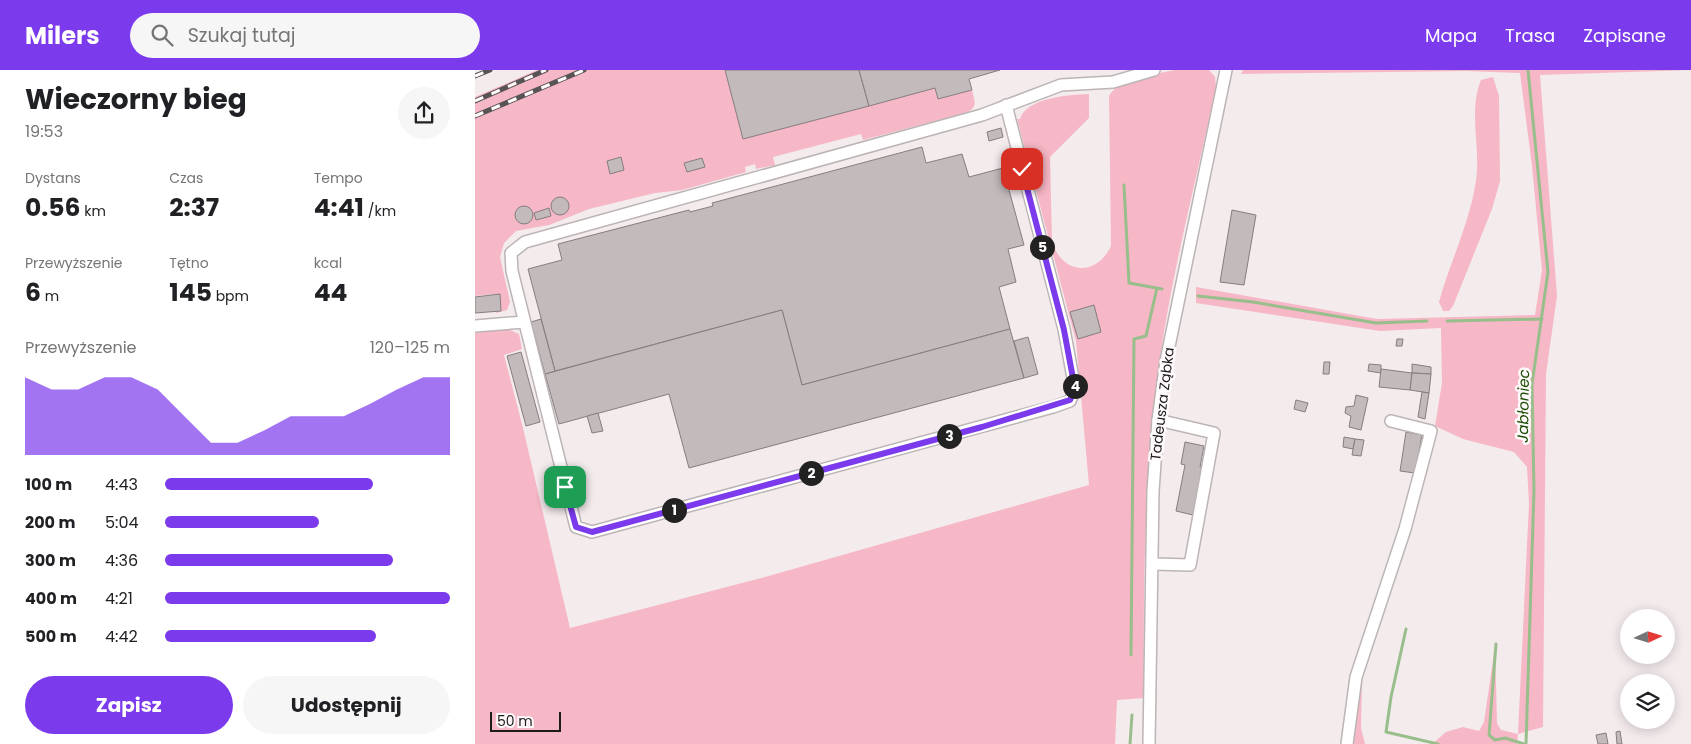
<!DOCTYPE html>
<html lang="pl">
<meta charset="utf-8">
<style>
:root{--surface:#fff;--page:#f6f6f6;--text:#202124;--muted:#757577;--accent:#7c3aed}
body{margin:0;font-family:Poppins,sans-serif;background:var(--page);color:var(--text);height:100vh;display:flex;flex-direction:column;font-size:19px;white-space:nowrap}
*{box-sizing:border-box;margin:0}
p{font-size:16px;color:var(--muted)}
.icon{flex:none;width:28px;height:28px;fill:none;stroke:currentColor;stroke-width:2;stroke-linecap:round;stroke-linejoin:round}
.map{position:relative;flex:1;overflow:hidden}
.drawer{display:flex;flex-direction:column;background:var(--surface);width:475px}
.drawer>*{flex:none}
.needle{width:32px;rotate:86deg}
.buttons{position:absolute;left:1145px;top:539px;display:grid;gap:10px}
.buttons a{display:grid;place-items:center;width:55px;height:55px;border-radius:50%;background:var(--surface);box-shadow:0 2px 12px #0003;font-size:25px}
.scale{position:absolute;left:15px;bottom:12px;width:71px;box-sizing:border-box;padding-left:5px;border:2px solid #1e1b1b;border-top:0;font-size:14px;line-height:18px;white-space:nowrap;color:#1e1b1b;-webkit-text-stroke:4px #fffafb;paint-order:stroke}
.pin{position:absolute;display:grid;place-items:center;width:42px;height:42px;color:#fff;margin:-21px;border-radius:10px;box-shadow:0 2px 8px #0006}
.km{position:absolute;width:25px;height:25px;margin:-12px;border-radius:50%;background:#222;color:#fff;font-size:14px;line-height:25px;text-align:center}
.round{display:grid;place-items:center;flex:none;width:52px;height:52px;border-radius:26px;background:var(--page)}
.overview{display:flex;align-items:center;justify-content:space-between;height:85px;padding:0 25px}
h1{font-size:28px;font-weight:700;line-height:38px}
.metrics{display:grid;grid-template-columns:repeat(3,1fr);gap:8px;height:85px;padding:5px 25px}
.metrics div{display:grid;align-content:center}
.metrics b{font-size:25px;font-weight:700}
.metrics small{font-size:14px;font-weight:400}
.metrics p{font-size:14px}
.chart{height:140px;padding:10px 25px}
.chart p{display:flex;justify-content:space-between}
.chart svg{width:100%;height:90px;margin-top:5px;fill:var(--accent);opacity:.7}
.primary-button{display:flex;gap:10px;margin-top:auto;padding:10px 25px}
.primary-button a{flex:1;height:58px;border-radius:30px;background:var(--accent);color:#fff;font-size:20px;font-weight:700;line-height:58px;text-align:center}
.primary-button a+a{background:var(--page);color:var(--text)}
ul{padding:0 25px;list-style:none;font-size:16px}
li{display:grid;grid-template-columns:80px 60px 1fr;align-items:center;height:38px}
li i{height:12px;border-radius:6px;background:var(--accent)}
header{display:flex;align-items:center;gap:30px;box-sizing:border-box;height:70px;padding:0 25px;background:var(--accent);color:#fff}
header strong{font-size:24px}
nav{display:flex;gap:28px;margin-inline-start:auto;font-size:18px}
.search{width:350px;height:45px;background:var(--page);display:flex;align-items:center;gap:12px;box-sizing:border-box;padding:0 18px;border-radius:28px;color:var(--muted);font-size:19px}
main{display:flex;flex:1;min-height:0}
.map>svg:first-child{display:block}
</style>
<header>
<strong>Milers</strong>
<div class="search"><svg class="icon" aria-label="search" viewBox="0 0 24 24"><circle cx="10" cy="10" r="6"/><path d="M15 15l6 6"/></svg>Szukaj tutaj</div>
<nav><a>Mapa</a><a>Trasa</a><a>Zapisane</a></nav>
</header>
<main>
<section class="drawer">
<div class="overview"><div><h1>Wieczorny bieg</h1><p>19:53</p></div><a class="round"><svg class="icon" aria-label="share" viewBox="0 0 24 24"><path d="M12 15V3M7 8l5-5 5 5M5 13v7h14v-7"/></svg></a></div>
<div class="metrics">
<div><p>Dystans</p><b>0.56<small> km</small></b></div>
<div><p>Czas</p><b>2:37</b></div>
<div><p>Tempo</p><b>4:41<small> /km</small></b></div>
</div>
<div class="metrics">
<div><p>Przewyższenie</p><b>6<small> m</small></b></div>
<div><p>Tętno</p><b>145<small> bpm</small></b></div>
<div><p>kcal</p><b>44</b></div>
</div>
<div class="chart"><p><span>Przewyższenie</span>120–125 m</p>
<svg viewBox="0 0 160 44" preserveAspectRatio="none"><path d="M0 44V6L10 12L20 12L30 6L40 6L50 12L60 25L70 38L80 38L90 32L100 25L110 25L120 25L130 19L140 12L150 6L160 6V44z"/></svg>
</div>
<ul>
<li><b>100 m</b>4:43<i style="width:73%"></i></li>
<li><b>200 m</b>5:04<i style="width:54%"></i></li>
<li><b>300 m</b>4:36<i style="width:80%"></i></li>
<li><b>400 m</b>4:21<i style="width:100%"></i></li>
<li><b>500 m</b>4:42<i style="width:74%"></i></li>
</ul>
<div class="primary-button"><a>Zapisz</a><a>Udostępnij</a></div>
</section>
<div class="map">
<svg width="1216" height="674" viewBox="0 0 1216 674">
<rect width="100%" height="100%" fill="#f4ebed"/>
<g fill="#f6b7c6">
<path d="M62 0H384L460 18 463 29 497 20C500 32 503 38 490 43L388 70 386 64 298 87 300 95 281 99 280 94 270 97 271 102 207 120 180 123 114 139 74 155 41 161 29 173 25 187 35 232 32 240 21 243 19 224 0 226V27Z"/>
<path d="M699 0H734L740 7 741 17C722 107 698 197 685 288 669 399 668 516 669 628L642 630 640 674H0V263L33 259 44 264 47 279 29 285 48 358 95 558 290 507 614 415 601 271 542 49H545C552 27 595 25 614 24V48L575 87 577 171C586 204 621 208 636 176L634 26C644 8 680 5 699 0Z"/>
<path d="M768 0H1216L1065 5 1082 226 1071 304 1068 657 1043 664 1042 674H957L971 662 988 657 1004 661 1009 652 1020 576 1022 653 1026 660 1043 664 1054 433 1052 397 1039 382 988 369 960 356 967 313 966 258 905 261 721 233V217L902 249 1060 245 1067 200 1057 96 1045 3 991 1 766 4Z"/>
<path d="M1018 7 1024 26 1025 111 1017 139 978 236 974 241H968L964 232C975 192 995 152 1001 111 1006 78 993 41 1006 10Z"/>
<path d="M887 611 886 658 890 674H878Z"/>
</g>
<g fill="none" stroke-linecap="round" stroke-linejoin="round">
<g stroke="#98be8b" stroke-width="3">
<path d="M649 115 654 213 687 219"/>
<path d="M723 226 778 232 901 253 952 251"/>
<path d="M972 251 1067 249"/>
<path d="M931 559 916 627 911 662 963 674"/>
<path d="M1021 574 1014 665 1020 670 1030 668 1049 674"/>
<path d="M656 585 659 269 671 266 682 218"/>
<path d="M655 674 657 645"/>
<path d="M1051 674 1059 420 1057 314 1073 202 1053 0"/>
</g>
</g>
<g fill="#c3babc" stroke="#857d7f">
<path d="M250 0H384L394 36 268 69Z"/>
<path d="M384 0H525L494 9 497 20 463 29 460 18 394 36Z"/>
<path d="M526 58 528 67 514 71 512 62Z"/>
<path d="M447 77 451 93 487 84 494 107 528 98 549 175 533 179 541 212 524 217 535 259 327 315 307 240 80 301 53 199 87 190 83 174 214 140 215 142 238 136 237 133Z"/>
<path d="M146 87 149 100 135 104 132 91Z"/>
<path d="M227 88 230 97 212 102 209 93Z"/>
<circle cx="85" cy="136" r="9"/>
<circle cx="49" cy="145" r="9"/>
<path d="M74 138 76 146 61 150 59 143Z"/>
<path d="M757 140 781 145 769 215 745 212Z"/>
<path d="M25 224 26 241 0 243V227Z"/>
<path d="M619 235 626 262 603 269 595 242Z"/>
<path d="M307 240 327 315 535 259 549 308 214 398 194 324 84 354 70 304Z"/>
<path d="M66 249 80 301 70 304 56 252Z"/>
<path d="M553 267 563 304 549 308 539 271Z"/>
<path d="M922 269H928L927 276H921Z"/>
<path d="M46 282 65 352 51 356 32 286Z"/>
<path d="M849 292H855L854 304H848Z"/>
<path d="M894 294 906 295V303L893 301Z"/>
<path d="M937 294 956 297V304L937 303Z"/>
<path d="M906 299 937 303 935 320 904 317Z"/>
<path d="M937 303 956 304 954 323 935 320Z"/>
<path d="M947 322 954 323 950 349 943 347Z"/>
<path d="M881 325 893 328 886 360 874 357 876 346 870 343 871 337 879 336Z"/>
<path d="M821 330 833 333 830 342 819 339Z"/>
<path d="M123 343 128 361 117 363 112 346Z"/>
<path d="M931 362 947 365 940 403 925 401Z"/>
<path d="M869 367 880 369 878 379 868 377Z"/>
<path d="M880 369 889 370 886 386 877 385Z"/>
<path d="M710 372 729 376 725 397 728 398 718 445 701 441 710 395 706 394Z"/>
<path d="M1145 661 1147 674H1142L1141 662Z"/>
<path d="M1131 663 1133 674H1123L1121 665Z"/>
</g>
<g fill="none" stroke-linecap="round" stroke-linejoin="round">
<defs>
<g id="minor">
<path d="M531 35 589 259 600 319 595 331 578 337 117 462 101 457 37 201 36 183 50 172 507 45 586 15 638 12 679 0"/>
<path d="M0 256 49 252"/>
<path d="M678 494 715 495 739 363 683 350"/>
<path d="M674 674 678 421 683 350 691 291 751 0"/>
<path d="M872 674 881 607 930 459 956 361 916 351"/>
</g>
</defs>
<use href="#minor" stroke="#bcb4b5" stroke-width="14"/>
<use href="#minor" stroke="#fff" stroke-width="11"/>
<defs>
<g id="rail">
<path d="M0 6 15 0"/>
<path d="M0 31 71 0"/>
<path d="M0 46 109 0"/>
</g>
</defs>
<use href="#rail" stroke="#585354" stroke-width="5"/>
<use href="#rail" stroke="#fffafb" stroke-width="3" stroke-dasharray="9" stroke-linecap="butt"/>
</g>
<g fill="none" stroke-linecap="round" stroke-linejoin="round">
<defs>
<path id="route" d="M90 417 101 457 117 462 507 357 595 330 600 319 589 260 547 99"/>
</defs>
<use href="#route" stroke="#fff" stroke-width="10"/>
<use href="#route" stroke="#7c3aed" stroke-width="6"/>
</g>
<g text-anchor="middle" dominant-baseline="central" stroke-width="5" stroke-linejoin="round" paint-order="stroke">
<g font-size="14" fill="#1e1b1b" stroke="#fffafb">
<text transform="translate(687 334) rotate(-83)">Tadeusza Ząbka</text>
</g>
<g font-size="15" font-style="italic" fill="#1a4b00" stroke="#fffafb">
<text transform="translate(1048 336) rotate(-89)">Jabłoniec</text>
</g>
</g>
</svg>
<div class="buttons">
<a><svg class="needle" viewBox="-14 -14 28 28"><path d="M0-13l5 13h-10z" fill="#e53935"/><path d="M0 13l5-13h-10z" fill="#757577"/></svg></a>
<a><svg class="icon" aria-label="layers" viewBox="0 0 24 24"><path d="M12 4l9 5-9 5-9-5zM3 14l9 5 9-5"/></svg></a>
</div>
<div class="scale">50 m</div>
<div class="pin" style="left:90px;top:417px;background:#1e9e55"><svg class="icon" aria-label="arrive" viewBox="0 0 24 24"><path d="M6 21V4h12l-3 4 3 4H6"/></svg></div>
<div class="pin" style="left:547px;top:99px;background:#d93025"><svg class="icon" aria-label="check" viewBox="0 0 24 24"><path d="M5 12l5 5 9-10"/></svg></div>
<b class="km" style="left:199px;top:440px">1</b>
<b class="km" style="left:336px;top:403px">2</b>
<b class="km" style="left:474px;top:366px">3</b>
<b class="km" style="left:600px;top:316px">4</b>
<b class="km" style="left:567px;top:177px">5</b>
</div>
</main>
